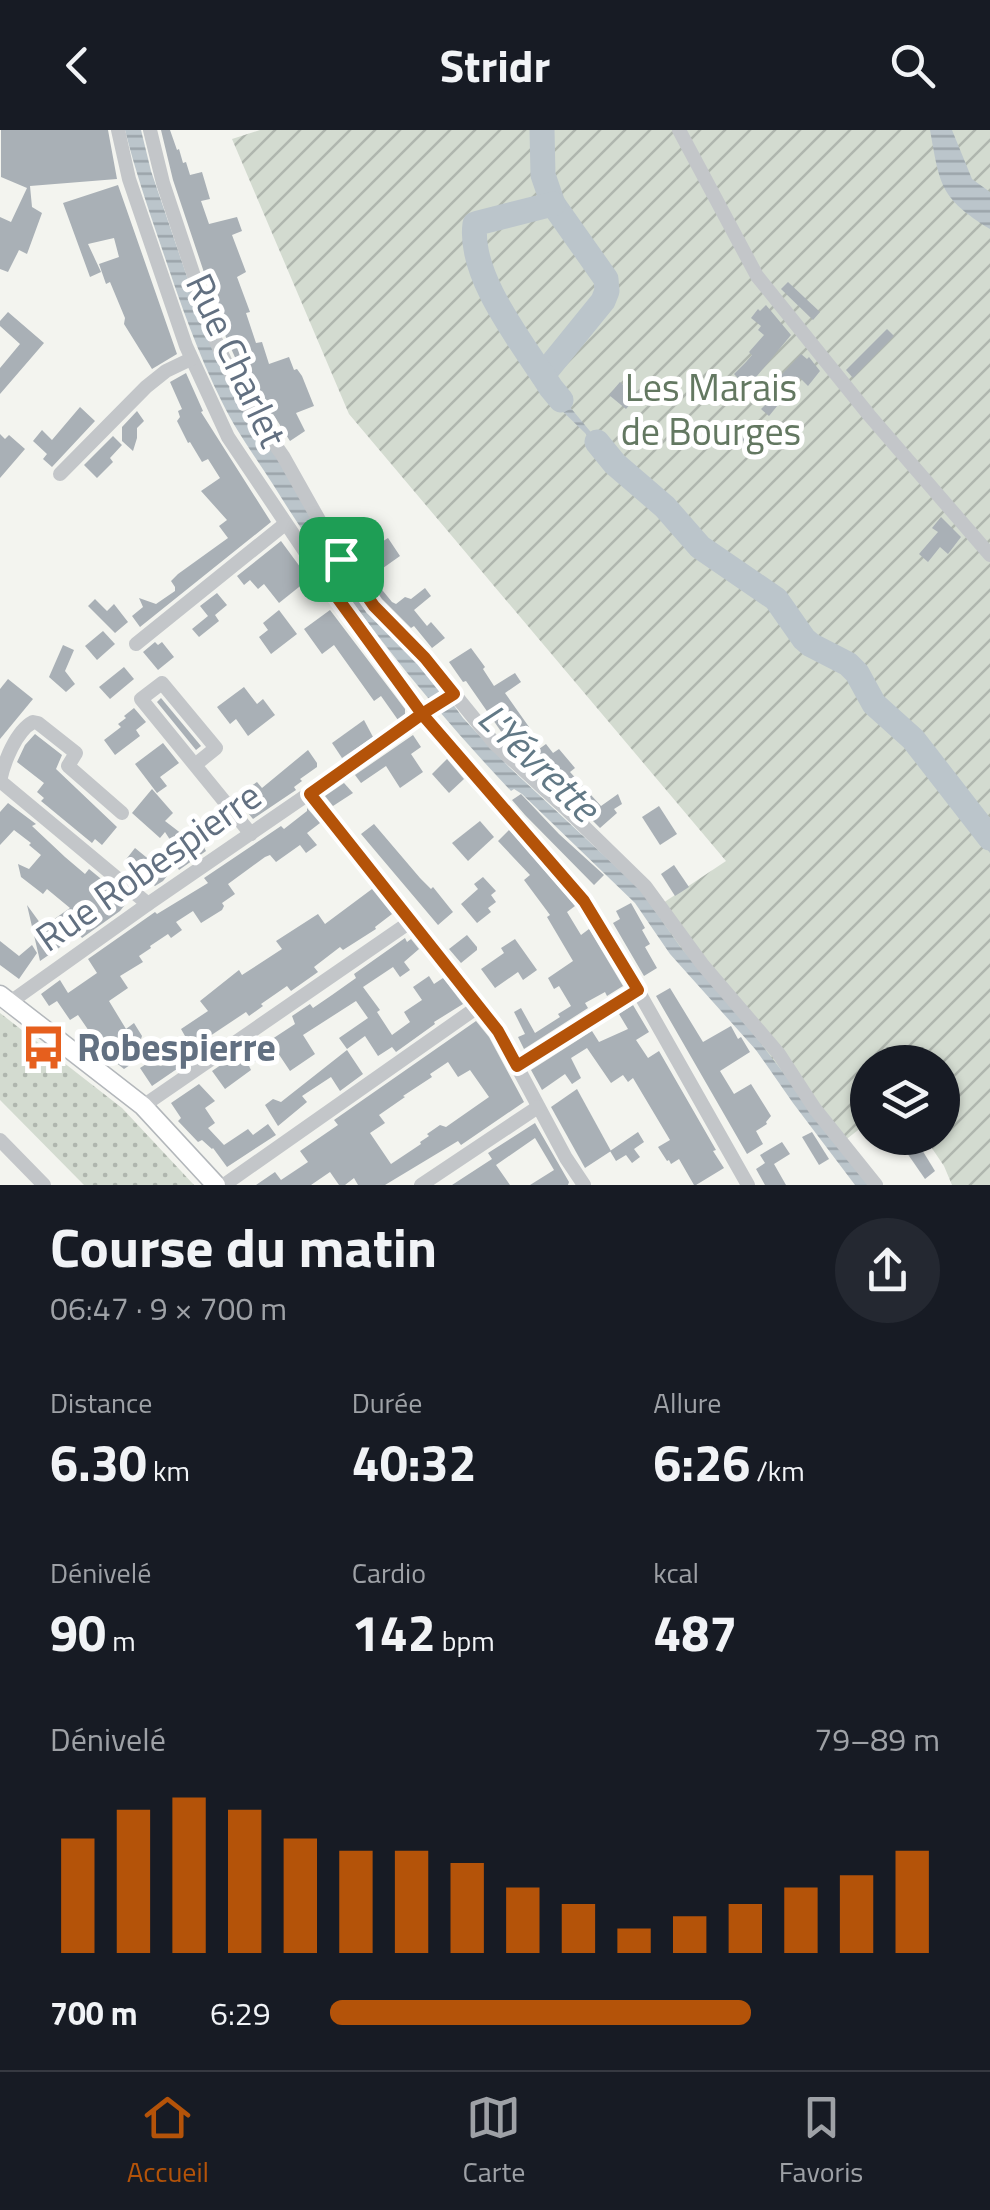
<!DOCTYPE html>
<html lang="fr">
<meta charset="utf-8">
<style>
:root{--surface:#171b24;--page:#242831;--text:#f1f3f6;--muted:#9ea1a6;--line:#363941;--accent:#b45309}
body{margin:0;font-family:"Titillium Web",sans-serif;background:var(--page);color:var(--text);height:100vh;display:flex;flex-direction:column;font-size:38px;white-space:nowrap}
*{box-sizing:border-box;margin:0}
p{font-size:32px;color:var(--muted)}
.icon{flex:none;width:55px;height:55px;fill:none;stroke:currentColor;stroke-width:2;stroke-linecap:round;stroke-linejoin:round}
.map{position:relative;height:1055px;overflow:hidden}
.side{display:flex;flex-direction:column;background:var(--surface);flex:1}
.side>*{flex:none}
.fabs{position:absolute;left:850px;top:915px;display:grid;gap:20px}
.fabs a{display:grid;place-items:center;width:110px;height:110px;border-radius:50%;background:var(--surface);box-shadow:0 2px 8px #0004;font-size:50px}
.pin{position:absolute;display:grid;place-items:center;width:85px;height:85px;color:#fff;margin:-42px;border-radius:20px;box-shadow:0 5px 15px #0006}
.round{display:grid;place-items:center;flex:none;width:105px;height:105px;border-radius:52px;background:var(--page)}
.headline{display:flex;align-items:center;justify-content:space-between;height:170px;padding:0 50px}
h1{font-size:55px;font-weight:700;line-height:75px}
.figures{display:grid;grid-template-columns:repeat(3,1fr);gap:15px;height:170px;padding:10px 50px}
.figures div{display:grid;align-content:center}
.figures b{font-size:50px;font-weight:700}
.figures small{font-size:28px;font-weight:400}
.figures p{font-size:28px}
.chart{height:280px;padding:20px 50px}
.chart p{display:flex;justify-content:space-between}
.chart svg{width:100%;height:180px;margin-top:10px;stroke:var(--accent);stroke-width:6}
ul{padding:0 50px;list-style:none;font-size:32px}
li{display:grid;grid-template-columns:160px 120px 1fr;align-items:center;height:75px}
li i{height:25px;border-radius:12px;background:var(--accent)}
header{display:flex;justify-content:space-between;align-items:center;height:130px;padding:0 50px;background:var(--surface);font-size:45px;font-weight:700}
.dock{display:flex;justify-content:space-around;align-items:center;height:140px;border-top:2px solid var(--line);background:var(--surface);font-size:28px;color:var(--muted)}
.dock a{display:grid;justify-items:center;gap:5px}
.dock .selected{color:var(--accent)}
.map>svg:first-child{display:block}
</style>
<header><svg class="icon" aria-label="back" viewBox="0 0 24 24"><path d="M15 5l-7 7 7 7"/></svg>Stridr<svg class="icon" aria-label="search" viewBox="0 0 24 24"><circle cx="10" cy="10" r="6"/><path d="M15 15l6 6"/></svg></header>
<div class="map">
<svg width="990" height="1055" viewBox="0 0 990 1055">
<defs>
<pattern id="grass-dots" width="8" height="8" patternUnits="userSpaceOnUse" patternTransform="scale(2.5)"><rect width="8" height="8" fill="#d3dbd0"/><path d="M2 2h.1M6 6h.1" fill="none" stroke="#afb6ae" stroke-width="1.8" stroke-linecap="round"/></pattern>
<pattern id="garden-furrows" width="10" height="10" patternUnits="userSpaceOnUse" patternTransform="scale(2.5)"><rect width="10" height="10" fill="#d3dbd0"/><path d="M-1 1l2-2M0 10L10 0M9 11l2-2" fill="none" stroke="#afb6ae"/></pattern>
<pattern id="water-rules" width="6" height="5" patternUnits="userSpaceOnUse" patternTransform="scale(2.5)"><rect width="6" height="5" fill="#bbc5cb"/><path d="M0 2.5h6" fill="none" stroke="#9ba4aa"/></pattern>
</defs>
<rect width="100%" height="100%" fill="#f3f4ef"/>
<path fill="url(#grass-dots)" d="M0 883 122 978 194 1055H84L0 970Z"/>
<path fill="url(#garden-furrows)" d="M260 0H990V1055H952L944 1036 925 1008H942V932H868L867 993 834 1019 653 789 654 779 726 731 349 284 232 9Z"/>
<g fill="url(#water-rules)">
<path d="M125 0H141L151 41 209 211 370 479 434 548 463 588 509 637 639 758 681 818 730 873 869 1055H855L793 973 756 920 670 824 635 773 522 664 514 659 511 661C422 567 342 466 274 356 256 328 236 301 222 272 197 222 179 169 161 116 148 78 135 40 125 0Z"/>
<path d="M534 0H542V43L552 75 473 94 477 125 491 166 540 241 624 342 665 376 705 423 772 464 807 513 853 538 873 573 916 612 977 693 990 712V723L908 616 869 578 852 545 834 535 809 526 801 518 770 473 700 427 641 363 621 347 585 303 552 271 492 174 476 135 469 95 470 90 544 75Z"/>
<path d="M930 0H952L972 49 990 62V99C940 68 940 56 930 0Z"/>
</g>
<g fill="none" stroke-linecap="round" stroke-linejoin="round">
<g stroke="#bbc5cb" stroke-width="25">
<path d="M542 0 543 45 553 74 606 149 607 161 603 171 543 245"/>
<path d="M553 74 478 93 475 94C468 147 524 215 551 258L561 270"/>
<path d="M597 312 615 334 665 377 700 417 776 469 804 509 811 515 848 534 857 543 874 574 913 609 990 708"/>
</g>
</g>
<g fill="#a9b0b6" fill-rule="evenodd">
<path d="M1 0H108L117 49 30 56 32 77 42 83 27 124 19 120 8 142 0 139V87L11 92 27 58 1 47Z"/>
<path d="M161 0H170L177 20 179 19 183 33 186 32 190 45 202 42 210 69 201 71 209 94 237 87 242 101 232 105 246 142 237 147 250 182 246 183 256 213 262 212 269 234 289 227 294 240 297 239 302 246 314 276 296 283 305 301 290 311 273 284 268 286 254 264 251 263 225 205 173 50Z"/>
<path d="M118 55 177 224 152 239 124 194 125 188 110 152 106 154 99 134 119 127 114 108 88 114 101 142 90 147 63 73Z"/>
<path d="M788 152 820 182 813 190 781 159Z"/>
<path d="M766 175 791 205 747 258 734 244 746 232 752 225 749 222 764 205 758 200 761 196 751 188 758 179 760 181Z"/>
<path d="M8 182 44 213 0 264V238L20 214 0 196V191Z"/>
<path d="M887 199 894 206 853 248 846 240Z"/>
<path d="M801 224 807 229 809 227 820 241 808 256 800 248 769 286 761 279 765 275 758 270Z"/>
<path d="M186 243 203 281 201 282 271 392 140 497 132 486 143 477 139 468 156 474 175 461V457L171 451 178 444 228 408 219 396 227 390 201 361 220 348 208 329 202 332 190 312 188 313 177 291 180 287 178 281 182 279 170 252Z"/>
<path d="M620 252 636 267 626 279 609 265Z"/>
<path d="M80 277 95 291 52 337 43 329 47 324 33 311 42 300 52 310Z"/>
<path d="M137 281 144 291 137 298V308L133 321 122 311V297Z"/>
<path d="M752 298 771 315 761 327 742 310Z"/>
<path d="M0 304 5 309 9 305 25 319 0 348Z"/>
<path d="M113 306 122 315 110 328 113 332 97 348 84 335Z"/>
<path d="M941 387 961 407 948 424 940 417 928 432 919 424 938 402 932 398Z"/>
<path d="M357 405 366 422 388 408 400 426 376 443 379 447 374 450 392 472 396 474 405 467 411 469 425 458 431 466 414 480 427 496 431 492 445 508 432 518 414 496 411 498 382 469 350 423 344 413Z"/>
<path d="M281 411 309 449 279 473 264 454 258 459 250 450 244 455 237 446Z"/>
<path d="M217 463 227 475 215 485 219 491 199 507 192 499 208 486 200 476Z"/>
<path d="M95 469 107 481 114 474 128 492 115 503 88 476Z"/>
<path d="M279 480 297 504 271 524 259 507 268 500 263 493Z"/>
<path d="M330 480 405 579V585L398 590 381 566 374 571 334 515 322 524 304 499Z"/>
<path d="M103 501 115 514 97 530 85 516Z"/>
<path d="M155 512 158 515 162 512 174 527 158 540 143 522Z"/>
<path d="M63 515 74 520 65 541 75 554 66 562 49 547Z"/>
<path d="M471 518 485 537 483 539 494 556 515 543 521 552 505 563 529 597 520 603 532 618 523 625 507 610 466 551 463 552 449 532Z"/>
<path d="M124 537 134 549 110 569 99 557Z"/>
<path d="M8 549 33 569 0 609V559Z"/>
<path d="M244 557 257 574 263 569 275 585 248 606 236 589 230 594 217 577Z"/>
<path d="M161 568 201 616 196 620 157 572Z"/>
<path d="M134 578 146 592 136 600 140 606 115 625 104 610 121 597 118 594 126 588 124 586Z"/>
<path d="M364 590 373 607 342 628 332 613Z"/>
<path d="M35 604 62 625 56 639 117 697 102 715 95 709 92 713 41 671 44 668 37 662 44 653 17 632 25 615Z"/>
<path d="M413 605 421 617 411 624 423 642 400 658 386 636 361 653 355 645Z"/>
<path d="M163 613 179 633 160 647 167 656 157 663 135 634Z"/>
<path d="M546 614 553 623 559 619 575 638 570 642 601 676 618 664 622 674 614 679 617 683 600 698 562 660 532 624Z"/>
<path d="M308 620 317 633V637L300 649 302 651 294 657 296 660 253 689 235 667 257 652 262 658Z"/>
<path d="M447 629 464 649 449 663 432 644Z"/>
<path d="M344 653 353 663 333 676 325 666Z"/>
<path d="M152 659 173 683 165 691 191 711 198 706 206 721 179 740 176 735 163 751 155 756 124 732 135 718 157 736 161 731 163 732 178 722 165 702 160 708 132 683Z"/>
<path d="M521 664 559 704 604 745 594 755 525 685 512 670Z"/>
<path d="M8 673 36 694 32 696 65 727 85 744 89 739 128 771 120 781 82 808 79 804 40 831 27 775 43 797 70 778 47 759 43 764 21 747 18 734 29 739 41 725 29 715 31 713 14 700 0 715V682Z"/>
<path d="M659 676 677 704 660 715 642 687Z"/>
<path d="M307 678 320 693 307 703 317 715 306 723 300 715 276 732 270 725 265 727 228 754 235 764 222 773 224 776 222 780 201 793 193 781 176 792 182 800 171 808 168 804 150 816 151 818 139 826 143 832 120 846 128 858 109 871 126 899 134 893 142 906 140 912 128 919 136 931 124 939 110 928 111 927 95 902 92 904 89 901 78 885 70 890 57 871 49 876 41 864 60 850 68 863 97 843 88 829 155 782 157 784 208 753 204 748 281 696 284 699 307 681Z"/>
<path d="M480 691 494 707 468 731 452 713Z"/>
<path d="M374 694 420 748 431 759 433 757 453 782 438 795 361 704Z"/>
<path d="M509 700 575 776 567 782 581 805 589 799 623 856 607 866 605 862 585 873 588 878 524 919 518 907 525 904 514 882 521 878 535 903 560 887 558 884 571 876 559 856 554 859 548 848 573 831 547 787 550 785 524 750 530 745 498 711Z"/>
<path d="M674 735 689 757 675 766 661 744Z"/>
<path d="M483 747 496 761 491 765 496 772 488 778 491 782 477 793 461 774 478 759 474 754Z"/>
<path d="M372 759 392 784 375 797 376 799 343 820 340 817 314 837 318 842 291 861 287 856 261 874 263 876 249 886 246 882 204 910 209 917 152 956 140 938 154 929 157 935 161 936 182 921 176 911 185 906 181 899 208 881 200 871 239 840 242 845 282 819 276 811 318 784 325 794Z"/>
<path d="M631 773 645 798 642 800 650 814 645 817 657 838 644 846 613 793 620 789 616 781Z"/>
<path d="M467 805 477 817V820L461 833 449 819Z"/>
<path d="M405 808 407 812 411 809 419 819 404 832 410 840 400 847 393 837 363 857 380 880 377 882 392 905 410 892 404 882 422 870 413 857 429 846 434 854 443 848 463 874 434 892 435 894 396 922 392 917 378 926 365 906 347 919 339 908 368 888 356 871 303 905 315 924 290 941 278 923 268 929 260 917 295 894 292 886 310 874 313 878 332 865 356 848 354 844Z"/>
<path d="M515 809 537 840 523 850 518 842 495 858 481 839 504 823 501 818Z"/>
<path d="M0 811 19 826 32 815 37 823 19 849 0 835Z"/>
<path d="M670 858 703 912 731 896 738 909 741 907 750 922 720 941 734 964 751 954 771 986 766 992 767 994 756 1001 763 1014 747 1024 656 866Z"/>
<path d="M633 875 649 902 636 910 648 928 659 921 716 1020 713 1021 724 1038 696 1055H694L679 1029 671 1034 669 1030 667 1031 658 1017 670 1010 633 948 628 952 623 945 611 953 587 918 571 928 581 948 572 954 565 944 542 960 531 940 592 901 599 912 628 899 619 884Z"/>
<path d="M476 891 489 907 524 972 461 1015 458 1011 385 1055H358L354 1048 345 1055H339L330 1042 311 1055H256L275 1042 281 1050 308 1032 300 1021 338 995 334 990ZM448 932 458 947 470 940 489 967 446 997 440 995 427 1004 429 1006 420 1012 421 1014 391 1034 370 1003 385 993 379 985 405 967 403 966 432 947 430 944Z"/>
<path d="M250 915 260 928 249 936 251 940 225 959 212 941Z"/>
<path d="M347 920 363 944 340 961 331 947 302 966 307 972 278 996 265 975 273 969 281 972Z"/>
<path d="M199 954 215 971 205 978 215 993 208 998 224 1015 248 999 253 1005 268 994 276 1005 227 1037 213 1018 212 1019 202 1010 198 1012 178 991 181 988 171 973Z"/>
<path d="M577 959 611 1021 585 1038 551 977Z"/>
<path d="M535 993 569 1052 568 1055H530L554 1040 535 1008 496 1035 510 1055H452L492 1029 488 1023Z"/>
<path d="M638 1002 644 1012 634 1019 640 1027 632 1033 626 1025 616 1031 610 1021Z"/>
<path d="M812 1002 829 1029 819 1035 802 1007Z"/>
<path d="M782 1012 790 1024 774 1034 786 1055H765L756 1039 765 1033 760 1025Z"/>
<path d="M919 1015 935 1041 925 1049 907 1023Z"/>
</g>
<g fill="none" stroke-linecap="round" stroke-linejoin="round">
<defs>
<path id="major" d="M0 865 143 976 216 1055"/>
</defs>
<use href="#major" stroke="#b3b7bb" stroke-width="21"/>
<g stroke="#c3c6c9" stroke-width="14">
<path d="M118 0 129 49 186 216 228 307 320 444 422 584 584 771 641 866 748 1055"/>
<path d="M150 0 163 53 215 209 242 268 283 326 341 429 374 476 425 528 495 614 565 678 645 756 702 834 779 924 815 979 876 1055"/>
<path d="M679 0 757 146 869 285 990 425"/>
<path d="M60 344 146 257 166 241 191 229"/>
<path d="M136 514 285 394"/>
<path d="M195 635 216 618 162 553 141 569 251 704"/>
<path d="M0 651C4 632 16 601 33 592L38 593 76 623 68 636 122 683"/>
<path d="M0 651 148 774"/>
<path d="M310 664 498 901 566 1028 584 1055"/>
<path d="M9 873 148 774 454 564"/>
<path d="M517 936 637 860"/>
<path d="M143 976 410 792"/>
<path d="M0 1010 44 1055"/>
<path d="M224 1055 479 876"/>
<path d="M421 1055 538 977"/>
</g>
<use href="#major" stroke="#fff" stroke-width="18"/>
</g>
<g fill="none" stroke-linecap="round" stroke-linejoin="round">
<defs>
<path id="route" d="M341 429 320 444 422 584 310 664 498 901 517 936 638 860 584 771 422 584 454 564 425 528 374 476 341 429"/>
</defs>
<use href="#route" stroke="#fff" stroke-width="20"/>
<use href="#route" stroke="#b45309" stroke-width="12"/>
</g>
<defs>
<symbol id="bus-bare" viewBox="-9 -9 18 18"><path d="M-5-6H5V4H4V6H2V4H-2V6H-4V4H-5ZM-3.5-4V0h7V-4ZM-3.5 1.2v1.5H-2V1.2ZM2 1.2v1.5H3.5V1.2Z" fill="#e65f1d" stroke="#fff" stroke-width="2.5" paint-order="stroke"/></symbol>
</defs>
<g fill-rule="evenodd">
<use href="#bus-bare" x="12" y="886" width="63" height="63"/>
</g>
<g text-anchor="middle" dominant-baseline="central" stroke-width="10" stroke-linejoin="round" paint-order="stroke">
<g font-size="38" fill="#627081" stroke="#fff">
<text transform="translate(237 230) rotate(65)">Rue Charlet</text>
<text transform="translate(148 736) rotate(-35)">Rue Robespierre</text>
</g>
<g font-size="38" fill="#637861" stroke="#fff">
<text x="711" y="257">Les Marais<tspan x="711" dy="44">de Bourges</tspan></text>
</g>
<g font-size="38" font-weight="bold" fill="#627081" stroke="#fff" text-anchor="start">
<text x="77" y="917">Robespierre</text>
</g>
<g font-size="40" font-style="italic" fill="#627986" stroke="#fff">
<text transform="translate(539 632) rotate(44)">L'Yévrette</text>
</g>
</g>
</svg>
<div class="fabs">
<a><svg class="icon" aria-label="layers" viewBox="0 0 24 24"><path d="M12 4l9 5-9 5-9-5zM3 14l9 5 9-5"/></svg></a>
</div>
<div class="pin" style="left:341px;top:429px;background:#1e9e55"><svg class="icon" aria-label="arrive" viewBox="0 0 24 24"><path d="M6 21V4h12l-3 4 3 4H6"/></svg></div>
</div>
<section class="side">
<div class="headline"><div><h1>Course du matin</h1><p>06:47 · 9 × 700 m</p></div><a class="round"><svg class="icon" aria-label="share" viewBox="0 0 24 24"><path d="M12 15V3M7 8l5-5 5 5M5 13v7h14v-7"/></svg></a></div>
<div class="figures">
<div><p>Distance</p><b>6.30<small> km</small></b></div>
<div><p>Durée</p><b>40:32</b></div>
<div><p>Allure</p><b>6:26<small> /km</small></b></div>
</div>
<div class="figures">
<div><p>Dénivelé</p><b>90<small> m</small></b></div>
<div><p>Cardio</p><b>142<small> bpm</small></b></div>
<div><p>kcal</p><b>487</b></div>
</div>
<div class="chart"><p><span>Dénivelé</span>79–89 m</p>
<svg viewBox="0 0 160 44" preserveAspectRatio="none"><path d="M5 44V16M15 44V9M25 44V6M35 44V9M45 44V16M55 44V19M65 44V19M75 44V22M85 44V28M95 44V32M105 44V38M115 44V35M125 44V32M135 44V28M145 44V25M155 44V19"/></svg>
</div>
<ul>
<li><b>700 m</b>6:29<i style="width:69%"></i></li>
</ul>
</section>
<nav class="dock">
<a class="selected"><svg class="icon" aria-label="home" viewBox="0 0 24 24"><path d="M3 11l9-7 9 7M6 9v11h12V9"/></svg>Accueil</a>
<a><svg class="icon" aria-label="map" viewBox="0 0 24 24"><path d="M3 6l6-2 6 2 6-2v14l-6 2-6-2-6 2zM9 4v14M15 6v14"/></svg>Carte</a>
<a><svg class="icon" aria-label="saved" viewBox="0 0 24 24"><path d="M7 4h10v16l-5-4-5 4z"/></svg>Favoris</a>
</nav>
